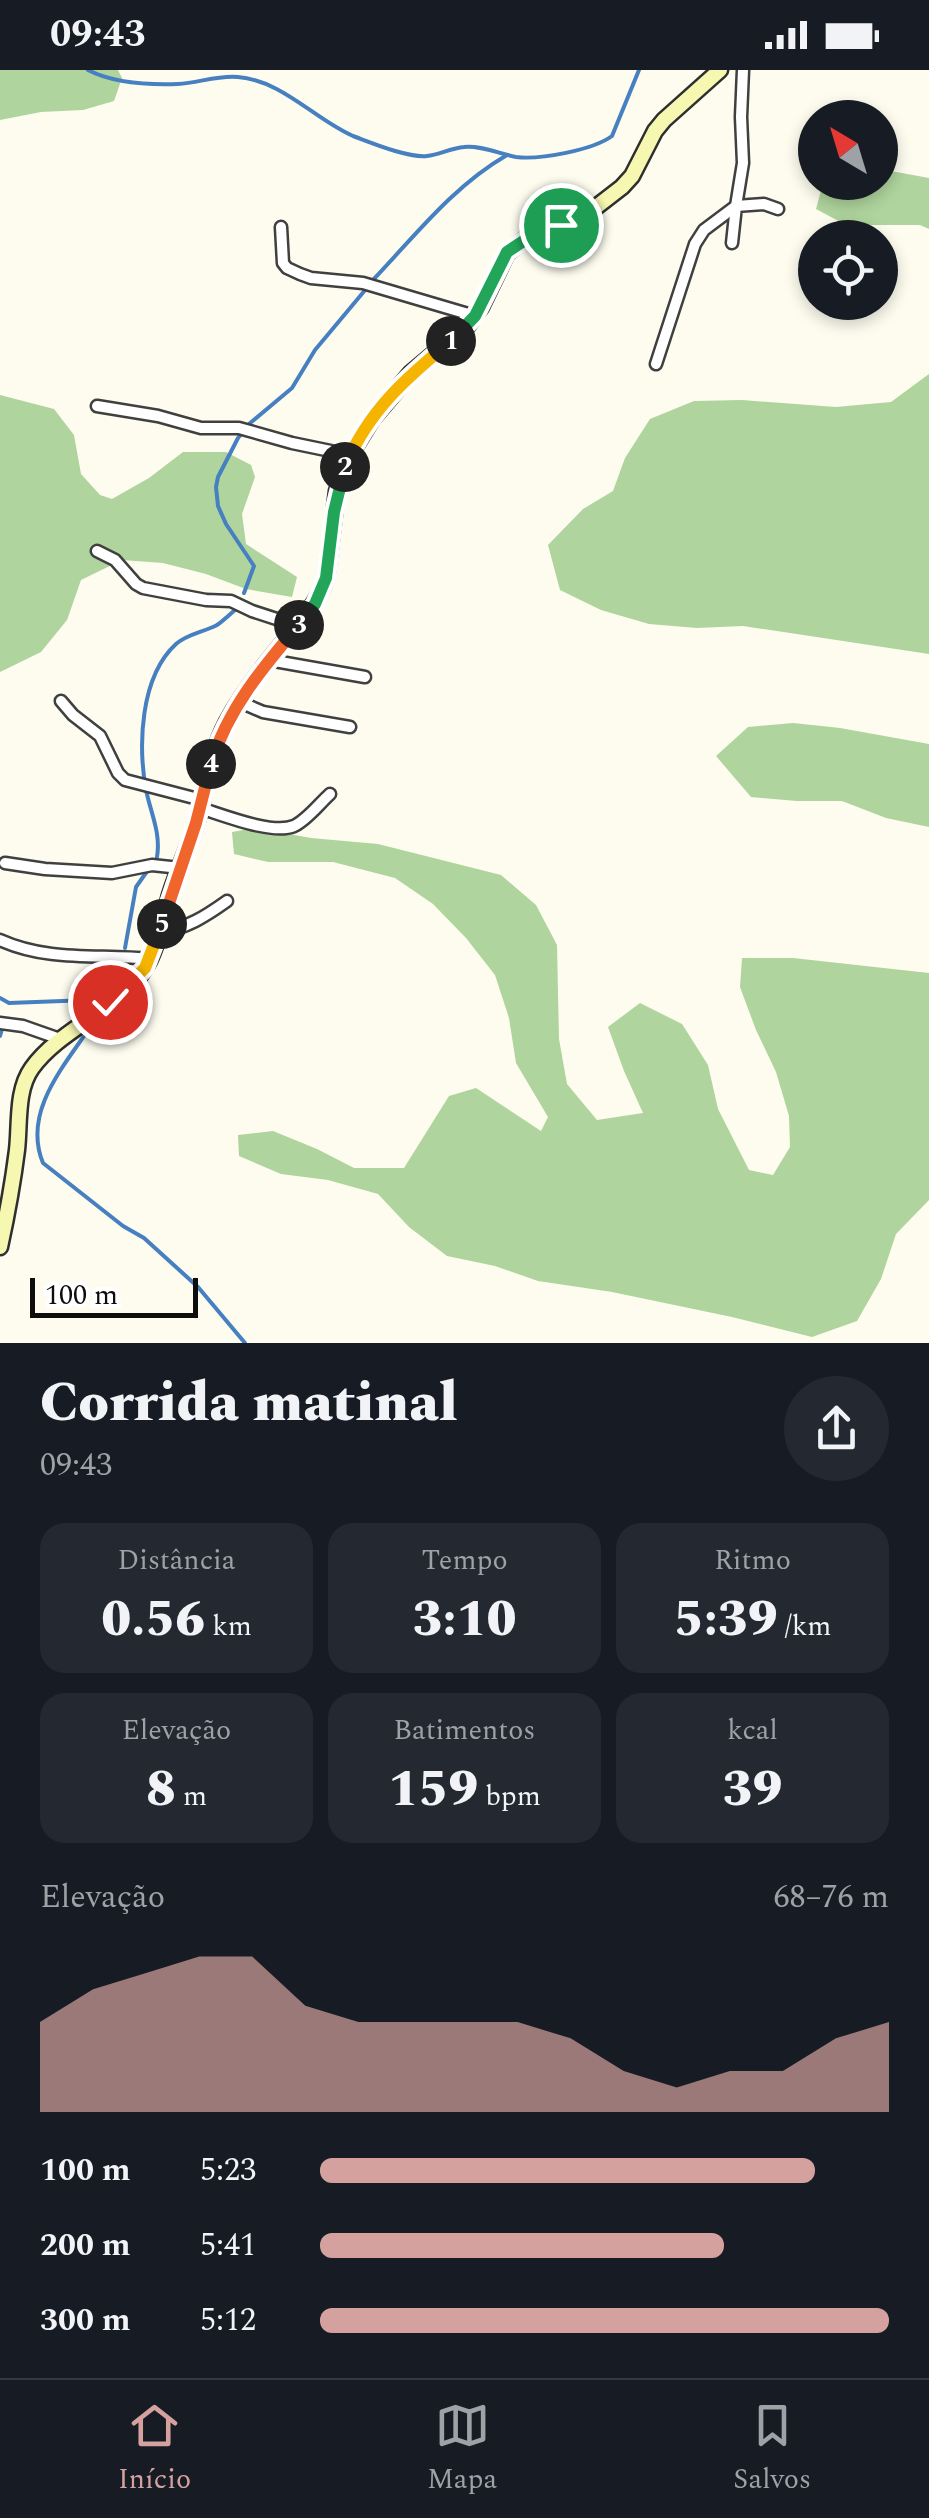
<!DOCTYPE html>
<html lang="pt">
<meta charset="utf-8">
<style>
:root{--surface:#171b24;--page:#242831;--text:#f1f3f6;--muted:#9ea1a6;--line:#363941;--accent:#d4a19e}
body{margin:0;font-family:Spectral,serif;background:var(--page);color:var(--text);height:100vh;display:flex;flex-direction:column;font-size:38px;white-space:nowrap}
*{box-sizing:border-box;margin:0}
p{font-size:32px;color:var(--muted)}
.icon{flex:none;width:55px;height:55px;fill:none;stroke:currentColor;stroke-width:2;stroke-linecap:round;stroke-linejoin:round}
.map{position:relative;height:1273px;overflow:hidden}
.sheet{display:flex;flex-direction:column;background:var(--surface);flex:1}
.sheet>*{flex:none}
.needle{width:65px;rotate:322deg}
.tools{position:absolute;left:798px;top:30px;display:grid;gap:20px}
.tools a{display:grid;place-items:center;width:100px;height:100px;border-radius:50%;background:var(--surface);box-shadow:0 5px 15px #0003;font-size:50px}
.scale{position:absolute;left:30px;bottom:25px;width:168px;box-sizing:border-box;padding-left:10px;border:5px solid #0d0d0d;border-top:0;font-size:28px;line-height:35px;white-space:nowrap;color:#0d0d0d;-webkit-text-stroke:8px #fff;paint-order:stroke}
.pin{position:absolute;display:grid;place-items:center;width:85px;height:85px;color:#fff;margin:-42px;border:5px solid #fff;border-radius:50%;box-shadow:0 2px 10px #0007}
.km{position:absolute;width:50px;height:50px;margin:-25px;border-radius:50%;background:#222;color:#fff;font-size:28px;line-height:50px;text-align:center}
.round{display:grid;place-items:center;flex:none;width:105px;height:105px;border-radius:52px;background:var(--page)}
.head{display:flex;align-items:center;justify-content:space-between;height:170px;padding:0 40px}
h1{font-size:55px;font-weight:800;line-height:75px}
.stats{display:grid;grid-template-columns:repeat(3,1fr);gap:15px;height:170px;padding:10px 40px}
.stats div{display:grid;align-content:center;border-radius:25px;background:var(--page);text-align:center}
.stats b{font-size:50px;font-weight:800}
.stats small{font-size:28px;font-weight:400}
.stats p{font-size:28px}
.chart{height:280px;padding:20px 40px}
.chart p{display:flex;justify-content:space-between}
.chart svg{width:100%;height:180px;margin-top:10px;fill:var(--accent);opacity:.7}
ul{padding:0 40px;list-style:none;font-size:32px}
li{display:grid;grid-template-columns:160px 120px 1fr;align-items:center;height:75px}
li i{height:25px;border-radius:12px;background:var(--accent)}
.status{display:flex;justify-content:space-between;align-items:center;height:70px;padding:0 50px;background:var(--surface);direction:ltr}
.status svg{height:28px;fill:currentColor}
.tab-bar{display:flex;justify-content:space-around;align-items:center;height:140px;border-top:2px solid var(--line);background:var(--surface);font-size:28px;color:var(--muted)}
.tab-bar a{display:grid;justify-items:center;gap:5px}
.tab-bar .on{color:var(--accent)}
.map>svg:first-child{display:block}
</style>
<div class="status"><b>09:43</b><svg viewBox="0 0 49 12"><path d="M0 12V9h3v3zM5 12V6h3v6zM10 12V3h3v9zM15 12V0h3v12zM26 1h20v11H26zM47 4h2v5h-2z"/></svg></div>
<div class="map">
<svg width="929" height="1273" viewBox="0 0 929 1273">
<rect width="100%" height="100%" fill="#fdfcef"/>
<g fill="#afd49d">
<path d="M0 0H118L122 8 114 31 83 40 41 42 0 50Z"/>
<path d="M880 99 929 108V159L920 155H846L816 139 823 113 880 112Z"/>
<path d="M929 304V584L743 556 697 558 649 554 601 540 560 520 548 475 583 439 613 421 625 388 650 349 694 331 742 330 836 337 891 332Z"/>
<path d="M0 325 54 339 74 365 81 404 100 425 112 429 149 408 183 382H226L251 395 255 407 242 444 246 474 297 507 292 527 246 519 206 504 163 493 122 490 81 510 67 550 41 582 0 602Z"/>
<path d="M793 653 840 658 929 674V757L886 748 842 731H797L751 727 716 686 748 657Z"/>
<path d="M255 758 311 768 378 774 501 805 536 835 557 875 559 969 567 1014 597 1050 643 1043 624 1001 608 957 640 933 682 954 708 995 718 1039 749 1100 773 1105 790 1077 789 1046 776 1002 756 960 740 917 742 888H793L929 903V1130L896 1164 881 1209 857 1251 812 1267 732 1247 612 1222 538 1211 495 1196 447 1186 409 1157 378 1124 328 1110 281 1104 239 1086 238 1065 273 1061 317 1079 354 1098H404L449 1026 476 1018 541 1061 548 1047 516 993 509 948 495 905 466 868 433 834 395 808 333 792H268L234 784 232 762Z"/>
</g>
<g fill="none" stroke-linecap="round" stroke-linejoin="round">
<g stroke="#4780c0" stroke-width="4">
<path d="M88 0C113 13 150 15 178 14 198 13 218 5 238 7 283 11 314 49 353 66 372 73 408 88 427 86 439 85 451 78 464 77 480 75 500 84 516 87 540 90 593 80 612 66L639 0"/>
<path d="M372 211C415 166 452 117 507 85"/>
<path d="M244 523 254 496 226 454 218 436 216 417 218 407 238 368 249 354 292 318 315 280 366 219"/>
<path d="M157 787C161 763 151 744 146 720 138 675 140 607 176 574 187 564 204 562 217 555 223 551 229 545 235 540"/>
<path d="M125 878 136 817 148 800"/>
<path d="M0 928 9 933 89 930 120 893"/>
<path d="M91 956C64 996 22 1042 43 1093L123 1156 144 1168 198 1217 245 1273"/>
<path d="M0 966 2 959"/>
</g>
<defs>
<g id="street">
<path d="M281 157 283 193 287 198 300 204 311 208 363 213 475 246"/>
<path d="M732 173 736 136 764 134 778 139"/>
<path d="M656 294 695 174 704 160 736 136 743 93 741 47 743 0"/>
<path d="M97 336 158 346 201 358H239L292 373 350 385"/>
<path d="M97 481 115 490 136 514 143 518 206 530 231 531 252 541 298 556"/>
<path d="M269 590 365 607"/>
<path d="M61 631 73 645 100 666 118 703 125 710 202 730"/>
<path d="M240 632 263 642 350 657"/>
<path d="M200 738C223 745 272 765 294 756 307 750 319 734 330 724"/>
<path d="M5 793 45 799 112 803 152 795 180 798"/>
<path d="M160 862C186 859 206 846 227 831"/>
<path d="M0 870C49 892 98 884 150 889"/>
<path d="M0 953 23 956 60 969"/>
</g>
<path id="secondary" d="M0 1177C7 1145 13 1112 17 1080 20 1054 16 1020 32 998 62 956 127 937 149 891 159 870 164 847 170 825 179 796 193 769 200 739 207 709 213 679 227 652 240 628 258 604 275 583 295 558 316 538 326 508L337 421 350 385 372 349 411 303 468 255 481 237 507 183 528 167 591 141 622 117 632 106 655 61 664 50 720 0"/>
</defs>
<use href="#street" stroke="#404040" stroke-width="15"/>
<use href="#secondary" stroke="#2f2f2f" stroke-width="19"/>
<use href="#street" stroke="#fff" stroke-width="10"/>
<use href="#secondary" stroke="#f6f7b1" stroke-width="14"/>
</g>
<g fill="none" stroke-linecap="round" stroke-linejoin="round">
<defs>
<path id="split-1" d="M451 271 475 246 507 182 528 168 561 155"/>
<path id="split-2" d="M345 397C368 341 406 308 451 271"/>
<path id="split-3" d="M299 555 315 534 326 508 334 442 345 397"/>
<path id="split-4" d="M211 694C227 640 263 597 299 555"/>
<path id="split-5" d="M162 854 196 753 211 694"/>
<path id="split-6" d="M110 932 145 898 162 854"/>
</defs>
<use href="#split-1" stroke="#fff" stroke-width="20"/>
<use href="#split-2" stroke="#fff" stroke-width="20"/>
<use href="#split-3" stroke="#fff" stroke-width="20"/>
<use href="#split-4" stroke="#fff" stroke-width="20"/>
<use href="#split-5" stroke="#fff" stroke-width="20"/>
<use href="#split-6" stroke="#fff" stroke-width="20"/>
<use href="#split-1" stroke="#22a559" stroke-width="12"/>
<use href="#split-2" stroke="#f5b400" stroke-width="12"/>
<use href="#split-3" stroke="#22a559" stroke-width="12"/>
<use href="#split-4" stroke="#f0652b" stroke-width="12"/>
<use href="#split-5" stroke="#f0652b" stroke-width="12"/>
<use href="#split-6" stroke="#f5b400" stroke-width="12"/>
</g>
</svg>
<div class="tools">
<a><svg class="needle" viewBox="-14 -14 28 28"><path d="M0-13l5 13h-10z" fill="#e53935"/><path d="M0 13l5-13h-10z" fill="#9ea1a6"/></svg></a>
<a><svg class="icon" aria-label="locate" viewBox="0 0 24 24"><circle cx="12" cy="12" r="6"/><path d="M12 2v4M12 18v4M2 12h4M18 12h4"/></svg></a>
</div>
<div class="scale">100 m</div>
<div class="pin" style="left:561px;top:155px;background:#1e9e55"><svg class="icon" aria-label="arrive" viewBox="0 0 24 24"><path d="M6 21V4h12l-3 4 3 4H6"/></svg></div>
<div class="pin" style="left:110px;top:932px;background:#d93025"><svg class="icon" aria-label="check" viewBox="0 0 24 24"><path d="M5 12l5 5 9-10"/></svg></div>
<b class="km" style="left:451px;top:271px">1</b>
<b class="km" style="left:345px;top:397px">2</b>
<b class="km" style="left:299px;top:555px">3</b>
<b class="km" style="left:211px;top:694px">4</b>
<b class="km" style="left:162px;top:854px">5</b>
</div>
<section class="sheet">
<div class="head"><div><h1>Corrida matinal</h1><p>09:43</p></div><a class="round"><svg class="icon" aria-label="share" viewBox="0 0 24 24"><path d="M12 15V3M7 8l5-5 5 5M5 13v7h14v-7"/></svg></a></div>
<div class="stats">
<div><p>Distância</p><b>0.56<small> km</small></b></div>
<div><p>Tempo</p><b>3:10</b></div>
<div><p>Ritmo</p><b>5:39<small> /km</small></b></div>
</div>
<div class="stats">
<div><p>Elevação</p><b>8<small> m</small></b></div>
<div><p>Batimentos</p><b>159<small> bpm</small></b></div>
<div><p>kcal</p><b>39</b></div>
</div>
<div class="chart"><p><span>Elevação</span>68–76 m</p>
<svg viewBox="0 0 160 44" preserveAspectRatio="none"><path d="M0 44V22L10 14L20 10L30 6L40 6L50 18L60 22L70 22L80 22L90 22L100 26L110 34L120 38L130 34L140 34L150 26L160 22V44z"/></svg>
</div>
<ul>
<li><b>100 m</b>5:23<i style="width:87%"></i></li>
<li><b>200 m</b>5:41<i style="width:71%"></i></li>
<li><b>300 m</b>5:12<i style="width:100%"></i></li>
</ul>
</section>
<nav class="tab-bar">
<a class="on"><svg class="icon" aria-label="home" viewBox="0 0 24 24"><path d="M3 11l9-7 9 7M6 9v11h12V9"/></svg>Início</a>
<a><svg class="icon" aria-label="map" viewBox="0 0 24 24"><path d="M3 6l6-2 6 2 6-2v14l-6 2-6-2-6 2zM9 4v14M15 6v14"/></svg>Mapa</a>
<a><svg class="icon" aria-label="saved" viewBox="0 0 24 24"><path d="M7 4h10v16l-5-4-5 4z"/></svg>Salvos</a>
</nav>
